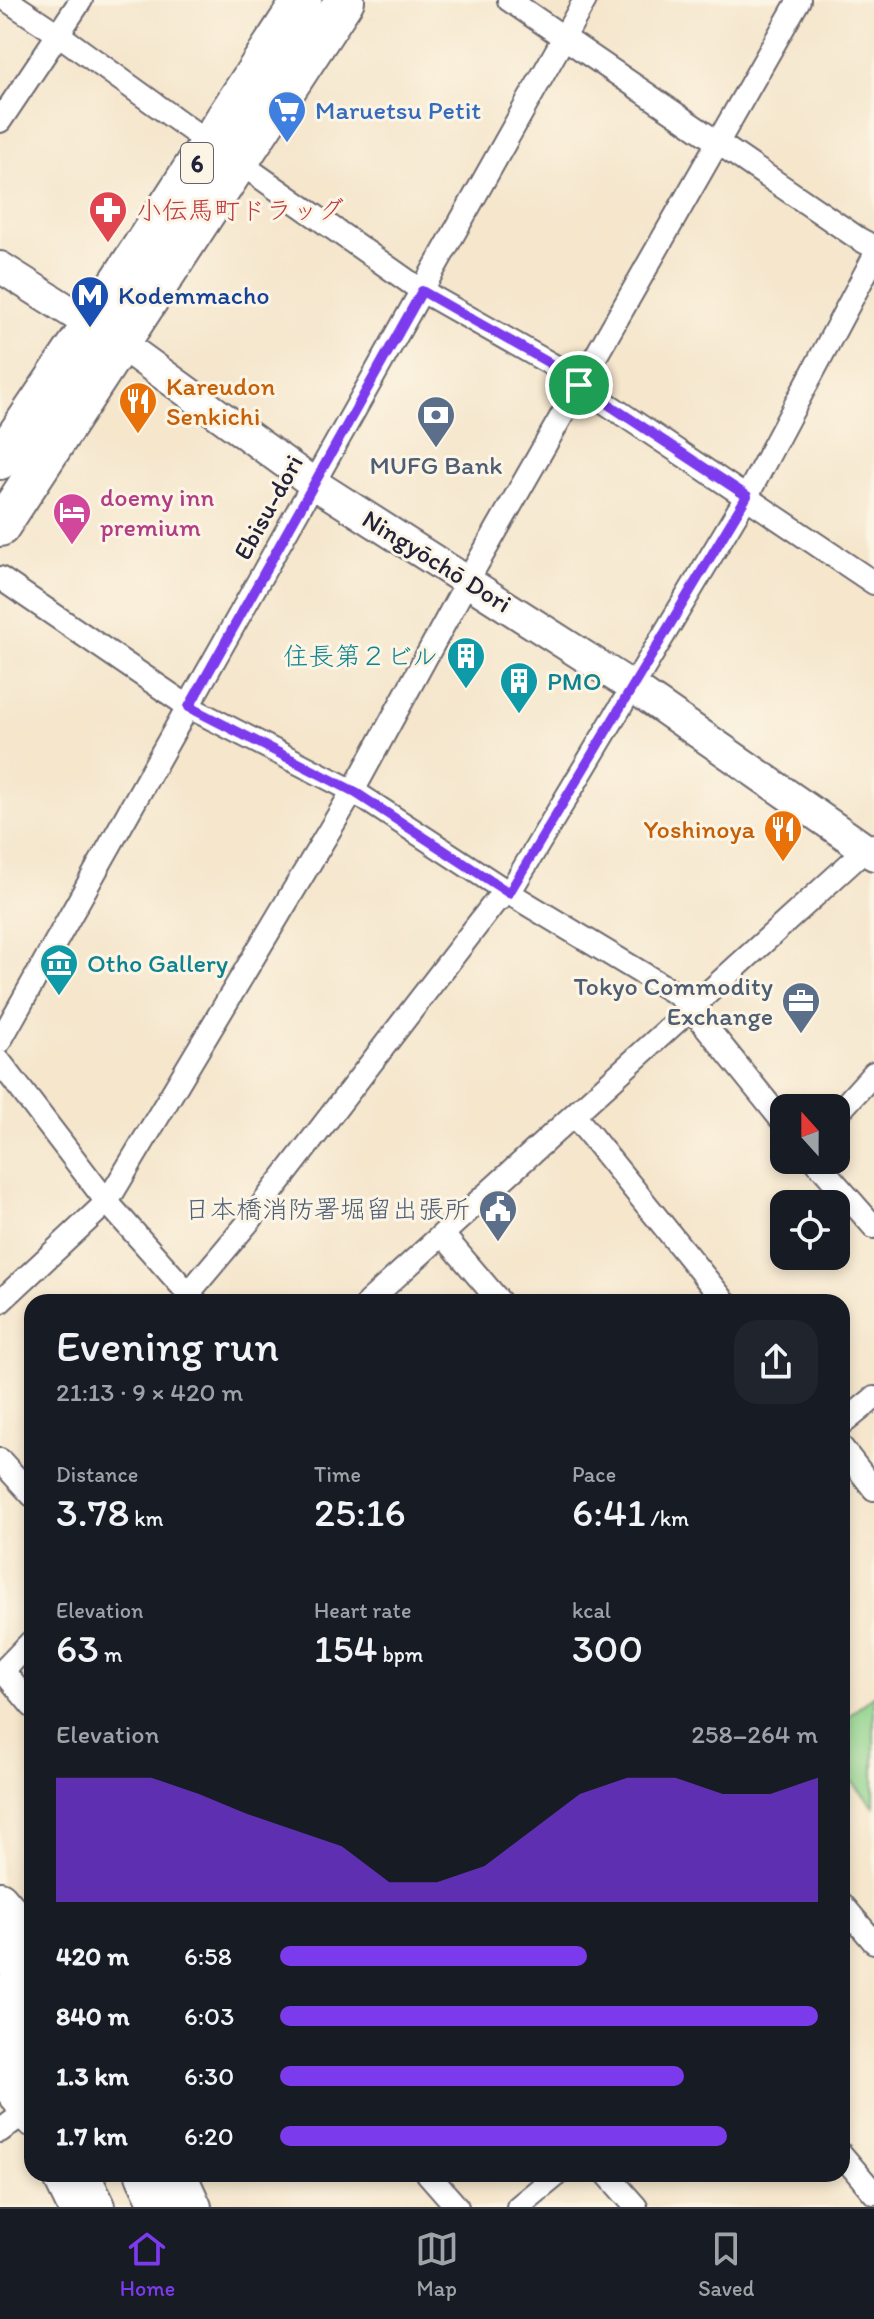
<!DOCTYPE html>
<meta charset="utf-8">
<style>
:root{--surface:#171b24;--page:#20242c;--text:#f1f3f6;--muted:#9ea1a6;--line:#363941;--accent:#7c3aed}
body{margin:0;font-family:Itim,"Klee One",sans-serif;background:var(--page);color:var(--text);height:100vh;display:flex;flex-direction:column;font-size:30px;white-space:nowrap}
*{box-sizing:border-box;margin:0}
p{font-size:26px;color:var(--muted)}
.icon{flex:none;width:44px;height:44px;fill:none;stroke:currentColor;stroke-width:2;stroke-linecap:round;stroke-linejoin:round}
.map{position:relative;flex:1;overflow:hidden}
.side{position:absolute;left:24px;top:1294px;width:826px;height:888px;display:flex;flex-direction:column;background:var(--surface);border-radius:24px;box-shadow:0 4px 12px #0003}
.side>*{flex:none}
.needle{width:52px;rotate:339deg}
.fabs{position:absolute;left:770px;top:1094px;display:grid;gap:16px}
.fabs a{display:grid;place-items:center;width:80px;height:80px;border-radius:16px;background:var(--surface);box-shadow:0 4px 12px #0003;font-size:40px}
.pin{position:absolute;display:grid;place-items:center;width:68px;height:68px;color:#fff;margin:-34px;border:4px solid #fff;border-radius:50%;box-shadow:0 2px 8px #0007}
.round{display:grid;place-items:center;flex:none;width:84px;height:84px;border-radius:24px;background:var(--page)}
.headline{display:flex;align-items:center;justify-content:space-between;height:136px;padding:0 32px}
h1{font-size:44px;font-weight:600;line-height:60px}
.figures{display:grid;grid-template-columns:repeat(3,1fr);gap:12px;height:136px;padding:8px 32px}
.figures div{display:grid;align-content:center}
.figures b{font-size:40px;font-weight:600}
.figures small{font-size:22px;font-weight:400}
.figures p{font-size:22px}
.chart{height:224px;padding:16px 32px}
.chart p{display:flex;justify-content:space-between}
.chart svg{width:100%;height:144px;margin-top:8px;fill:var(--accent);opacity:.7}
ul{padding:0 32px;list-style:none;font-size:26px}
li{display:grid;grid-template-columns:128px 96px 1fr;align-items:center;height:60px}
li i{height:20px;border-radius:10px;background:var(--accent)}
.tabs{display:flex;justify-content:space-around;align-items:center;height:112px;border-top:2px solid var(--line);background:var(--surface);font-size:22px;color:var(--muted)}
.tabs a{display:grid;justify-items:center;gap:4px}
.tabs .selected{color:var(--accent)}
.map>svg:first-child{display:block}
</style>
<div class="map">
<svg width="874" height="2207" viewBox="0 0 874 2207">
<rect width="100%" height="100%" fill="#fcf5e5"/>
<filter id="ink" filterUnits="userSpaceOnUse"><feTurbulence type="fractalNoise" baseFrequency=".0125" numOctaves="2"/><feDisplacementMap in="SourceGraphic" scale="16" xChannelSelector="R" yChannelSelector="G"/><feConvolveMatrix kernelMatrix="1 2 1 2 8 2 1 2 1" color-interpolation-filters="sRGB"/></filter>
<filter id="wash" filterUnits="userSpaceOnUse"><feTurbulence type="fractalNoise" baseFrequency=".006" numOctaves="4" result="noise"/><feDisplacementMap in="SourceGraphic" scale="32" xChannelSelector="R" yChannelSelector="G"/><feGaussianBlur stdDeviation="1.8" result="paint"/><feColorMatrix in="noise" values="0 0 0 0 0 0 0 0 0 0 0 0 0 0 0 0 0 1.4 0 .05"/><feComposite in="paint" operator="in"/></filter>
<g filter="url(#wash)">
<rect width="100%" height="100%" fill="#f5e6cc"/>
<path fill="#8dd28b" stroke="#587a63" stroke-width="2" d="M874 1695V1807L842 1770V1722Z"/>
</g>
<g filter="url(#ink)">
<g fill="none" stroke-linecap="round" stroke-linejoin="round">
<defs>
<g id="street">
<path d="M7 0 58 34 210 144"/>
<path d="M509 0 859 239 874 247"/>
<path d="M0 121 81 0"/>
<path d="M240 163 422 291 565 372 579 385 874 583"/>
<path d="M0 578 189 707 353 791 509 893 678 995 691 1008 784 1123"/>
<path d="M0 1041 585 0"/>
<path d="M0 1062 107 1202 196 1302"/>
<path d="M574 1115 725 1302"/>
<path d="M836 1115 874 1073"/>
<path d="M815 1160 874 1227"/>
<path d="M443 1235 500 1302"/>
<path d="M188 1294 251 1219 495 902 509 893 747 496 874 257"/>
<path d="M0 1302 107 1202 353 791 468 580 799 0"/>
<path d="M368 1302 865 850 874 845"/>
<path d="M842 1424 874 1398"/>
<path d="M842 1448 874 1489"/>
<path d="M0 1460 32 1495"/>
<path d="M3 1671 32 1706"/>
<path d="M0 1674 32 1641"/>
<path d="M842 1904 874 1942"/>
<path d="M0 2131 32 2107"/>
<path d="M842 2155 874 2193"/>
<path d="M428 2174 457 2207"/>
<path d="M607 2174 636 2207"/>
<path d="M518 2207 558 2174"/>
</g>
<path id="secondary" d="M0 267 120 343 313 483 634 688 874 855"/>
<g id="primary">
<path d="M0 1899 32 1937"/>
<path d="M0 2069 32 2119"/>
<path d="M59 2174 75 2207"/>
<path d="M179 2174 194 2207"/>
</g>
<g id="highway">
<path d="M0 460 91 325 302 0"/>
<path d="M0 527 345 0"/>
<path d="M0 1942 32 1987"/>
<path d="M0 1995 32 2036"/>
<path d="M0 2039 32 2085"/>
<path d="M80 2174 96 2207"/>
<path d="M145 2174 161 2207"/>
</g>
</defs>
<use href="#street" stroke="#6c676e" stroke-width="26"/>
<use href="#secondary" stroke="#6c676e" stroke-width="34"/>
<use href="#primary" stroke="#6c676e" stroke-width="38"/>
<use href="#highway" stroke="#6c676e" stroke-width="42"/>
<use href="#street" stroke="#fff" stroke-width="22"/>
<use href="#secondary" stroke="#fff" stroke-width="30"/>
<use href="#primary" stroke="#fff" stroke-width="34"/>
<use href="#highway" stroke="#fff" stroke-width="38"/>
</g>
</g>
<g fill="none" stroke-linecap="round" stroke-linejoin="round" filter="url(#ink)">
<defs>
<path id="route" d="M422 291 565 372 579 385 747 496 509 893 353 791 189 707Z"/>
</defs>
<use href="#route" stroke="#fff" stroke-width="16"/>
<use href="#route" stroke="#7c3aed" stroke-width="10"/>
</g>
<defs>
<symbol id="supermarket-pin" viewBox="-11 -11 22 30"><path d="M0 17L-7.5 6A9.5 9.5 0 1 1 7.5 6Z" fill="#3f7fe0" stroke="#fcf5e5"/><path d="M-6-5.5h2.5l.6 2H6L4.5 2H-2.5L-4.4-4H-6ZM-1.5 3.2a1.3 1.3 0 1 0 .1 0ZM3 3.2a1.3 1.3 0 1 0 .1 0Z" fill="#fff"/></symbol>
<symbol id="pharmacy-pin" viewBox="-11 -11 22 30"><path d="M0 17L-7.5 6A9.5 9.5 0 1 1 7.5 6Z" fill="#e0444e" stroke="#fcf5e5"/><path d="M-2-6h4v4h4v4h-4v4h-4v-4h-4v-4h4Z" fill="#fff"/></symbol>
<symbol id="metro-pin" viewBox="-11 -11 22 30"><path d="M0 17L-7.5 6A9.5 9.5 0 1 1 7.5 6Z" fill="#1a4fb4" stroke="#fcf5e5"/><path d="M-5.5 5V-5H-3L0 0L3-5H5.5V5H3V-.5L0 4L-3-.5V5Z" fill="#fff"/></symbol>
<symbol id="restaurant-pin" viewBox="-11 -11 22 30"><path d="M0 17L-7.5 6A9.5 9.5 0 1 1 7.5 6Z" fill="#e8710a" stroke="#fcf5e5"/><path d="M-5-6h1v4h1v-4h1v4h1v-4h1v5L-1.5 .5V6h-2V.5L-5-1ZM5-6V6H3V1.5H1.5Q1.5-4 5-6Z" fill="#fff"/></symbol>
<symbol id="bank-pin" viewBox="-11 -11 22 30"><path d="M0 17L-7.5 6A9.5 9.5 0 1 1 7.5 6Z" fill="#5c6f8a" stroke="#fcf5e5"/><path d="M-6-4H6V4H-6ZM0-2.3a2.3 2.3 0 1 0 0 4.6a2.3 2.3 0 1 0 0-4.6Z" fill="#fff"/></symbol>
<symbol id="hotel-pin" viewBox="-11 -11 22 30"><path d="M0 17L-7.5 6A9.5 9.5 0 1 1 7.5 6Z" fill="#d1479c" stroke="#fcf5e5"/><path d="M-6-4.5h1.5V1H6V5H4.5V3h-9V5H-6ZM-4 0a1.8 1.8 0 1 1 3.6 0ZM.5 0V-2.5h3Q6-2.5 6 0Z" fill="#fff"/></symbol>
<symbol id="building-pin" viewBox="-11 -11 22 30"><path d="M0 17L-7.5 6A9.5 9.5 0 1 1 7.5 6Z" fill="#0f9aa8" stroke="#fcf5e5"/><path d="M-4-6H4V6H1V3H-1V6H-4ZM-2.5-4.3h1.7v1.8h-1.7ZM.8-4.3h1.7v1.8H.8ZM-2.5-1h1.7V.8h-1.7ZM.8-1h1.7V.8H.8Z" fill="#fff"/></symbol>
<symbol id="museum-pin" viewBox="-11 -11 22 30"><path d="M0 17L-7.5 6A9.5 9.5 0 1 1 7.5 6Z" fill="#0f9aa8" stroke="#fcf5e5"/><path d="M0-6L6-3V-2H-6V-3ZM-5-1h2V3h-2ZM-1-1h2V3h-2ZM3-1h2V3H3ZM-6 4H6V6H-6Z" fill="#fff"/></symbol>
<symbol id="office-pin" viewBox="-11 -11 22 30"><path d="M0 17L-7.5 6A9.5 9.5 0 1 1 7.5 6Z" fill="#5c6f8a" stroke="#fcf5e5"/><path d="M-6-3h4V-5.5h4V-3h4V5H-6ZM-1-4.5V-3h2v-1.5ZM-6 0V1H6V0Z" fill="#fff"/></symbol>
<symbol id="civic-pin" viewBox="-11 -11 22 30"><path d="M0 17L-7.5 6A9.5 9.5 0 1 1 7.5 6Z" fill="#5c6f8a" stroke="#fcf5e5"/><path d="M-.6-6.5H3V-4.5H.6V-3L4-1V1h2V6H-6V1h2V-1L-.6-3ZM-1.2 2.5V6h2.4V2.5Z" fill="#fff"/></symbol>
</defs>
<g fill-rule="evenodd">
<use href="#supermarket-pin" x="265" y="88" width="44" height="60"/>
<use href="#pharmacy-pin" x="86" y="188" width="44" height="60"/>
<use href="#metro-pin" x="68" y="273" width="44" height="60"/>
<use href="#restaurant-pin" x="116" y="379" width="44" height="60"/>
<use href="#bank-pin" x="414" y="393" width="44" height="60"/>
<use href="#hotel-pin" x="50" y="490" width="44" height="60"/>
<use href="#building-pin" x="444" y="634" width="44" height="60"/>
<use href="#building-pin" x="497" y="659" width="44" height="60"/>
<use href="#restaurant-pin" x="761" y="807" width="44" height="60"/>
<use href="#museum-pin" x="37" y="941" width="44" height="60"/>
<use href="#office-pin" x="779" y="979" width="44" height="60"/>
<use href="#civic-pin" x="476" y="1187" width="44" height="60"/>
</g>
<g text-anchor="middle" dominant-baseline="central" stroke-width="6" stroke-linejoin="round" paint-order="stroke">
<rect fill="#fcf5e5" stroke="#63616e" stroke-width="2" x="181" y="143" width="32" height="40" rx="6"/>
<g font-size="24" font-weight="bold" fill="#22223b">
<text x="197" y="163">6</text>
</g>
<g font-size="26" fill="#366cbe" stroke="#fcf5e5" text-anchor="start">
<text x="315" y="110">Maruetsu Petit</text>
</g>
<g font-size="26" fill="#be3a42" stroke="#fcf5e5" text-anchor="start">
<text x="136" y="210">小伝馬町ドラッグ</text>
</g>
<g font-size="26" fill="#164399" stroke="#fcf5e5" text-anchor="start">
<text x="118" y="295">Kodemmacho</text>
</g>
<g font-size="26" fill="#c56008" stroke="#fcf5e5" text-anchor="start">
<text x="166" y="386">Kareudon<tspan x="166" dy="30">Senkichi</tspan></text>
<text x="755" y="829" text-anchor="end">Yoshinoya</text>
</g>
<g font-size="26" fill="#4e5e75" stroke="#fcf5e5" text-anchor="end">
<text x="436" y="465" text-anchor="middle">MUFG Bank</text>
<text x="773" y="986">Tokyo Commodity<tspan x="773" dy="30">Exchange</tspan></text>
<text x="470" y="1209">日本橋消防署堀留出張所</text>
</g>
<g font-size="26" fill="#b23c85" stroke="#fcf5e5" text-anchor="start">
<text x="100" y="497">doemy inn<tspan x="100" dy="30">premium</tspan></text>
</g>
<g font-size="26" fill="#22223b" stroke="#fcf5e5">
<text transform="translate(268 507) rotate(-61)">Ebisu-dori</text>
<text transform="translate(437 561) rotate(32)">Ningyōchō Dori</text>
</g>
<g font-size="26" fill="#0d838f" stroke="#fcf5e5" text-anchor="start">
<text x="438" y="656" text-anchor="end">住長第２ビル</text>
<text x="547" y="681">PMO</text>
<text x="87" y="963">Otho Gallery</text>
</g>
</g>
</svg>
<div class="fabs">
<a><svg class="needle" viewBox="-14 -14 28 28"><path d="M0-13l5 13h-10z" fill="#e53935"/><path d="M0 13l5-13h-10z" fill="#9ea1a6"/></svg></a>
<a><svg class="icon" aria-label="locate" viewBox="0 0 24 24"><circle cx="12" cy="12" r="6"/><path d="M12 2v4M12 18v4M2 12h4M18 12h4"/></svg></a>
</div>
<div class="pin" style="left:579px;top:385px;background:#1e9e55"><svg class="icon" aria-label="arrive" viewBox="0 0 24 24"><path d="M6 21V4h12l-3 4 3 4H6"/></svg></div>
<section class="side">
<div class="headline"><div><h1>Evening run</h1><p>21:13 · 9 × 420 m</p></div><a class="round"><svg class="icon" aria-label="share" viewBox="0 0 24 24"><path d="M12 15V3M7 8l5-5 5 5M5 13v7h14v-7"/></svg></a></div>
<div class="figures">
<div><p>Distance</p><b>3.78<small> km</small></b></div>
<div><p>Time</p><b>25:16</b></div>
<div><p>Pace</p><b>6:41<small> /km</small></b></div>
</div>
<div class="figures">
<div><p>Elevation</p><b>63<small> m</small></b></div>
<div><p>Heart rate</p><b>154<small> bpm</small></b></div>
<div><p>kcal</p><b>300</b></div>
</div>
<div class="chart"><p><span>Elevation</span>258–264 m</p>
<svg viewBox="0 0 160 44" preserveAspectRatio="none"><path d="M0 44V6L10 6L20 6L30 11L40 17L50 22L60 27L70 38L80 38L90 33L100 22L110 11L120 6L130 6L140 11L150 11L160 6V44z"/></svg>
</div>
<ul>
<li><b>420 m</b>6:58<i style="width:57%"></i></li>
<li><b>840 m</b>6:03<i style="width:100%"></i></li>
<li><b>1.3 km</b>6:30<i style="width:75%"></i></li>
<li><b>1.7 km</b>6:20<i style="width:83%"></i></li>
</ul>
</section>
</div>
<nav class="tabs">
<a class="selected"><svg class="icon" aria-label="home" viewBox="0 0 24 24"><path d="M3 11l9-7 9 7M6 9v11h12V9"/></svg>Home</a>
<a><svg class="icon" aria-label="map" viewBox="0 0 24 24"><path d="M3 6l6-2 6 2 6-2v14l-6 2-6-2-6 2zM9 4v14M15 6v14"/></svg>Map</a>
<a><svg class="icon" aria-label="saved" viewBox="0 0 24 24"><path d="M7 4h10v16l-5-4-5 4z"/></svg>Saved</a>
</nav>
